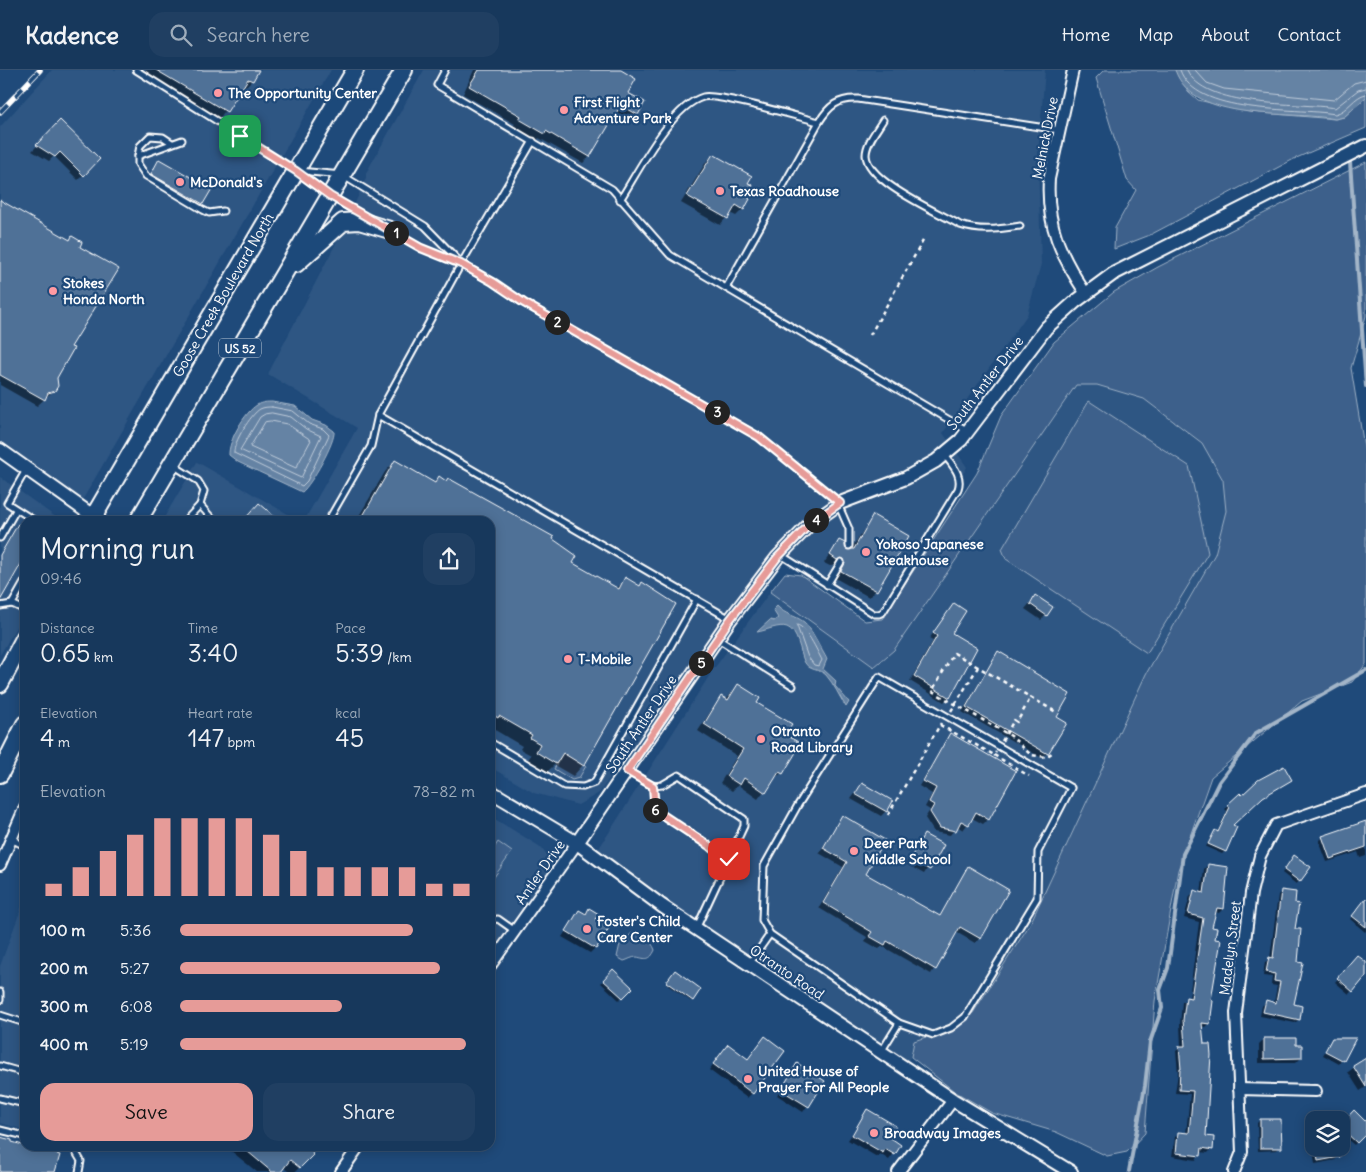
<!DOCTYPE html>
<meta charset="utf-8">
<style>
:root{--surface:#17385c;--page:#203f62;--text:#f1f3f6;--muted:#9eacbb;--line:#365272;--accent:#e69b98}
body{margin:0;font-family:Delius,sans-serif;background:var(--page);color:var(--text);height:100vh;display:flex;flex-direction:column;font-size:19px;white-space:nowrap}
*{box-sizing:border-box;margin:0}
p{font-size:16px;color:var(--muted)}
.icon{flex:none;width:28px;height:28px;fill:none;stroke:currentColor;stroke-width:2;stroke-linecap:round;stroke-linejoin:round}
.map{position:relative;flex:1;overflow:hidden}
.side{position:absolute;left:20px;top:446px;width:475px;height:635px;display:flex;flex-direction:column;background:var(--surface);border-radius:15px;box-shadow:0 2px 12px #0003,0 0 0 1px var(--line)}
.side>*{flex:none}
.controls{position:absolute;left:1305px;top:1041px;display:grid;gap:10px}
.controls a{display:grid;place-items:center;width:45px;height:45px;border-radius:10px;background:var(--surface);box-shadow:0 2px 12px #0003,0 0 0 1px var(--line);font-size:25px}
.pin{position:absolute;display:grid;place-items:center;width:42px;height:42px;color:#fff;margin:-21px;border-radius:10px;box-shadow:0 2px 8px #0006}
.km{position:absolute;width:25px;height:25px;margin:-12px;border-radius:50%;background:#222;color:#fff;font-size:14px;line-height:25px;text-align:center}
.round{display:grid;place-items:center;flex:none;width:52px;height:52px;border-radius:15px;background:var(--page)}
.headline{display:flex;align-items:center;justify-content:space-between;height:85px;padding:0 20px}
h1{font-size:28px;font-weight:600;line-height:38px}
.metrics{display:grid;grid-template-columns:repeat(3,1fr);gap:8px;height:85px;padding:5px 20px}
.metrics div{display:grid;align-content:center}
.metrics b{font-size:25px;font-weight:600}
.metrics small{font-size:14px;font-weight:400}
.metrics p{font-size:14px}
.chart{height:140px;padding:10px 20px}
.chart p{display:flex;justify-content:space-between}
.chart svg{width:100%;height:90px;margin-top:5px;stroke:var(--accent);stroke-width:6}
.action{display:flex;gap:10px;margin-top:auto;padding:10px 20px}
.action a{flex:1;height:58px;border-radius:15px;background:var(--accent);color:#111;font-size:20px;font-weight:600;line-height:58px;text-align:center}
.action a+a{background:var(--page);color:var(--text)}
ul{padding:0 20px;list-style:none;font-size:16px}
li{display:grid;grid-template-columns:80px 60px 1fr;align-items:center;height:38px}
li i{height:12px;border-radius:6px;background:var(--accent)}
header{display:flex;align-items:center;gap:30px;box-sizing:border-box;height:70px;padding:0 25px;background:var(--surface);border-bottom:1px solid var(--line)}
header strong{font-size:24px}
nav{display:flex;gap:28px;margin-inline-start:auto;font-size:18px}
.search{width:350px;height:45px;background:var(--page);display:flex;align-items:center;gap:12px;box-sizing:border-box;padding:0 18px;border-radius:15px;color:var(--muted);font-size:19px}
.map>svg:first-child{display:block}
</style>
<header>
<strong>Kadence</strong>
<div class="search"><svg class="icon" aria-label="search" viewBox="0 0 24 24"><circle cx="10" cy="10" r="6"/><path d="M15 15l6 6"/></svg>Search here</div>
<nav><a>Home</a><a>Map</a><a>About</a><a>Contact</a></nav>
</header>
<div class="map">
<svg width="1366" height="1102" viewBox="0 0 1366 1102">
<rect width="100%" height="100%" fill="#1f4a7a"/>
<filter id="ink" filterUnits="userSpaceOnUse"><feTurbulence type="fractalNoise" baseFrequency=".02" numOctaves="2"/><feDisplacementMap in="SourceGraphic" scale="10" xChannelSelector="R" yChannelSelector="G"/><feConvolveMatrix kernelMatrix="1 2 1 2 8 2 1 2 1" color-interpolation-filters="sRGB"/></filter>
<g filter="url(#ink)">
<g fill="#2e5683">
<path d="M52 0H331L79 436 0 380V57Z"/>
<path d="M424 0H1045L1038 84 1041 194 1027 245 943 363 967 397 882 544 877 547 862 543 771 484 599 723 578 735 534 723 490 697V451H304L357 358 268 304 347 152 366 108V103Z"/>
<path d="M1076 315H1097L1144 329 1202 373 1223 410 1226 441 1215 484 1146 604 1030 854 973 943 938 963 915 971 911 987 902 996 594 786 713 600 770 522 874 597 894 580Z"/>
<path d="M197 392 300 451H162Z"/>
<path d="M0 407 61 451H25V542L0 585Z"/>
<path d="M490 746 539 776 557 794 490 885Z"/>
<path d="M25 828V1060L0 1053V896Z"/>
</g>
<g fill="#3c618b" stroke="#9eb0c5">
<path d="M1104 0H1175L1188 21 1198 30 1249 42 1335 49 1344 47 1366 27V58L1294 89 1150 165 1114 179 1115 158 1136 120 1127 110 1096 8Z"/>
<path d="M1366 92V246L1351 298 1366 389V594L1352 612 1302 631 1211 707 1178 800 1155 931 1145 1063 1127 1082 1107 1086 1056 1062 992 1043 954 1021 911 987 914 971 938 963 973 943 1030 854 1146 604 1215 484 1226 441 1223 410 1202 373 1144 329 1097 315H1076L894 580 874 597 770 522 785 503 801 505 865 551 882 549 977 403 1001 346 1054 272 1114 222 1158 197Z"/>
<path d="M1089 331 1189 396 1208 483 1147 583 1006 489 1002 479Z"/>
<path d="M563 683 586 696 579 708 572 710 554 699Z"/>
<path d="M498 772 512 782 494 807 490 804V784Z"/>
<path d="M632 863C641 863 652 871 655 880 650 891 646 889 637 887 632 887 628 890 624 891L617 887 620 874Z"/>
</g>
<g fill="#6583a4" stroke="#a3b5c8">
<path d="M1175 0H1366V27L1344 47 1335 49C1289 40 1194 54 1175 0Z"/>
<path d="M272 332 295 336 312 350 326 355 334 361C336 371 311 415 302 422L238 392 229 385C228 371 245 342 257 335 262 332 267 332 272 332Z"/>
<path d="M777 536C785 545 795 545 804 552 810 556 822 581 827 589L823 599 836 611 835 616 849 632 846 637C839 626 834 614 826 605 819 598 809 602 804 591 800 582 798 561 787 557 779 554 765 561 757 562L770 550 774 551 778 548 773 540Z"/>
</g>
<g fill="#0007">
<path d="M139 0H258L252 10 245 17 242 16 219 49Z"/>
<path d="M474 0H618L637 44 630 51 615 42 589 87 583 93 539 68 537 70 513 56 515 54 463 24Z"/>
<path d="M60 52 99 89 78 110 54 86 49 91 32 81Z"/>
<path d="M713 85 746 113 743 139 736 146 730 143 720 155 681 133 706 92Z"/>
<path d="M160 91 202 133 197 138 147 109Z"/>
<path d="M0 132 78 177 69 277 55 308 54 320 37 336 0 315Z"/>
<path d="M395 391 433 413 439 408 551 470 571 493 616 519 626 509 583 695 573 706 554 695 545 704 526 693 531 685 520 679 522 676 490 657V451H356L385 402Z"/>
<path d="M873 447 876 520 869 527 835 508 839 500 837 495 830 496 824 493 839 472 846 481 850 480Z"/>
<path d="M1035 527 1046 545 1041 550 1025 539Z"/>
<path d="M954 534 950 563 949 627 944 632 910 611 933 571 929 569Z"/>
<path d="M998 582 1055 648 1047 683 1042 688 962 642Z"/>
<path d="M738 615 784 665 799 675 782 703 773 709 758 729 738 715 732 721 720 713 737 686 698 661 715 635 722 628 726 630Z"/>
<path d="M950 665 988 749 983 754 972 748 963 760 957 756 950 765 934 762 925 748 930 740 925 737 932 724 919 716Z"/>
<path d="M1290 710 1258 729 1231 756 1225 781 1222 784 1206 777 1212 765 1215 762 1217 763 1227 741 1225 739 1240 724 1242 727Z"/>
<path d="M862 714 886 741 881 746 851 729Z"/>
<path d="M842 747 865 804 939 847 969 798 980 868 975 873 956 862 931 904 882 876 879 879 865 871 867 867 819 838 843 797 819 783Z"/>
<path d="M1366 752V786L1360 788 1358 782 1327 792 1319 771 1323 767Z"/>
<path d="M924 766 942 776 924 804 906 794Z"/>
<path d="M1291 790 1299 811 1296 814 1282 803Z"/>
<path d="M1208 795 1227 798 1223 839 1219 843 1215 842 1211 858 1209 953 1205 957 1201 956 1205 1067 1211 1079 1208 1083 1200 1082 1196 1090 1172 1086 1175 1067 1179 1063 1186 1064 1190 1024 1175 1023 1178 1003 1176 981 1181 977 1180 955 1182 932 1189 929 1199 852 1184 848 1190 826 1194 822 1201 824 1204 799Z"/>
<path d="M1282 821 1294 860 1293 935 1299 949 1295 953 1260 946 1262 936 1266 932 1274 933 1277 916 1271 915 1272 907 1263 906 1265 892 1270 889 1278 825Z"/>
<path d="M1366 831V861L1365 862 1350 849Z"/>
<path d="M589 839 593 850 595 878 590 883 562 867 579 841 584 844Z"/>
<path d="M1354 890 1366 894V904L1349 924 1335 912Z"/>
<path d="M613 901 631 918 619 930 601 913Z"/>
<path d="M675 902 700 919 691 931 666 914Z"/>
<path d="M765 967 752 1023 747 1028 709 1000 723 981 747 990Z"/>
<path d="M1264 969 1295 976 1301 988 1296 993H1259V974Z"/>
<path d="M1333 969H1354L1339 994 1323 985Z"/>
<path d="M1366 989V1017L1360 1021 1348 1002Z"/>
<path d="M798 995 824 1012 803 1042 777 1025Z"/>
<path d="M868 1041 889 1069 900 1075 889 1090 880 1084 877 1087 848 1070Z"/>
<path d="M1260 1050 1280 1077 1277 1080 1258 1081 1257 1053Z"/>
<path d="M1366 1053V1062L1354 1075 1341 1064V1055Z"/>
<path d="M1314 1069V1078H1337L1338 1087 1335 1090 1315 1094 1312 1071Z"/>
<path d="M225 1076H314L311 1085 295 1102H289L283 1097 280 1102H257Z"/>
</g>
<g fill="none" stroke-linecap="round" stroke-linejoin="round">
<g stroke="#c1cddb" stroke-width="1">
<path d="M1180 0C1196 46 1294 37 1335 44 1348 41 1354 26 1366 24"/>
<path d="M1187 0C1204 39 1298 32 1335 38L1358 20 1366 18"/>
<path d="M1195 0 1207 13 1224 19 1334 30 1354 13 1366 10"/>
<path d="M272 337 293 341 309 354 323 359 329 365 307 411 302 416 234 383C233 373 251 344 260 339 264 337 268 337 272 337Z"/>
<path d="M272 343 291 347 306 359 321 366 301 408 240 380 260 347 265 344Z"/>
<path d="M271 351 287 354 311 370 296 398 250 377 265 352Z"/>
<path d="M797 555C806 556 817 581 822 590L819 596 814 595 808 587Z"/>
</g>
<g stroke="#a3b5c8" stroke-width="4">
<path d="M1350 92 1366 316"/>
<path d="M1129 1101 1145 1016 1150 972 1162 938 1160 920 1168 898 1183 784 1219 712 1256 663 1366 600"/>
</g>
</g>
<g fill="#507197" stroke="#fff">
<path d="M156 0H259L253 11 248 9 227 42Z"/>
<path d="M479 0H621L636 9 628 23 645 32 638 45 621 35 590 87 546 61 545 64 519 49 521 46 469 16Z"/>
<path d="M60 50 100 89 84 106 60 82 55 87 36 75Z"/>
<path d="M713 84 752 106 748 113 753 115 747 127 750 129 744 140 736 135 728 149 687 126Z"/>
<path d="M159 89 201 113 202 111 213 117 203 134 151 104Z"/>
<path d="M0 130 70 170 72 166 82 172 80 177 119 199 71 277 74 278 57 308 58 316 55 321 48 323 45 330 0 305Z"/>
<path d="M395 390 435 413 439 406 446 411 448 408 554 467 553 469 577 486 573 493 619 519 625 507 640 516 642 512 676 534 584 696 563 683 556 694 536 682 540 674 530 668 532 665 499 646 498 648 490 643V451H360Z"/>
<path d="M259 433 280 451H243Z"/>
<path d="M873 445 909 466 877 521 841 501 845 493 844 489 837 490 830 485 839 470 845 473 846 479H854Z"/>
<path d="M18 454 25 458V487L0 531V485Z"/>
<path d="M1035 525 1053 537 1047 546 1030 534Z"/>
<path d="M954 533 966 541 952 563 977 578 950 628 914 606 937 566 933 563Z"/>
<path d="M998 581 1070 624 1057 647 1067 653 1048 684 966 637Z"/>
<path d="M738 614 760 628 757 633 792 654 785 664 801 674 783 704 779 702 766 723 744 708 740 715 726 706 743 679 704 654 721 626 728 630Z"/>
<path d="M950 663 1016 701 989 750 976 742 969 755 961 751 956 761 940 758 930 742 934 735 929 732 936 718 923 711Z"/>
<path d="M1284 696 1292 710 1263 727 1233 755 1237 757 1226 782 1208 774 1215 760 1218 762 1230 737 1227 735 1240 723 1242 725 1258 710Z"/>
<path d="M862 713 893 731 887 742 855 724Z"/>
<path d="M842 745 885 770 866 804 940 846 968 796 1009 820 981 869 960 857 936 900 887 871 885 875 869 866 872 862 823 833 847 792 823 778Z"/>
<path d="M1366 751V777L1330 789 1322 766Z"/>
<path d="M924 764 944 775 930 800 910 789Z"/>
<path d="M1294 785 1311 797 1300 812 1284 800Z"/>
<path d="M1208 794 1228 797 1224 839 1217 838 1212 857 1217 858 1215 869 1221 870 1211 930 1213 931 1210 954 1202 953 1204 974H1210L1211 985 1206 1066 1214 1067 1213 1080 1202 1078 1201 1086 1176 1083 1178 1062 1189 1063 1193 1021 1179 1020 1180 999H1181L1179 976H1185L1183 950 1186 927 1191 928 1203 848 1188 844 1194 820 1204 823Z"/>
<path d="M1281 820 1296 822 1295 833 1299 834 1295 859H1301L1298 892 1303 893 1294 934 1302 936 1300 950 1263 942 1266 930 1276 933 1280 912 1274 911 1275 904 1266 902 1269 887 1273 888Z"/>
<path d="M1366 828V857L1352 846Z"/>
<path d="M589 838 599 844 595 849 609 858 596 879 566 861 579 840 586 844Z"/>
<path d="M1357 885 1366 892V906L1353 922 1337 908Z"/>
<path d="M613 899 633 918 623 928 603 910Z"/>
<path d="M675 900 701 919 693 931 666 912Z"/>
<path d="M765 966 785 981 753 1024 713 994 728 974 748 989Z"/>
<path d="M1264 968H1296V975H1302V988L1264 989Z"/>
<path d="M1332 968H1356L1344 991 1325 981Z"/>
<path d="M1366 988V1017L1353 996Z"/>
<path d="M797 993 825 1011 809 1037 781 1020Z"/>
<path d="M867 1039 896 1056 891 1068 901 1075 895 1085 885 1079 883 1083 852 1065Z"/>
<path d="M1354 1040 1366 1052V1064L1357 1073 1341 1058V1054Z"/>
<path d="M1260 1049H1281L1282 1078H1260Z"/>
<path d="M0 1067 12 1070V1072L60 1085 55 1102H0Z"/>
<path d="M241 1076H317L312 1084 313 1085 300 1098 290 1090 281 1102H272Z"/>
<path d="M1316 1078H1338L1340 1087 1318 1091Z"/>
</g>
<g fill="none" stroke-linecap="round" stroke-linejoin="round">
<defs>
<g id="service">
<path d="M136 0 296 101 330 126 364 146"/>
<path d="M445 0 437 15 612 119 670 185 968 361"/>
<path d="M883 50C877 60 866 73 866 85 867 112 938 142 960 155 981 162 999 159 1020 156"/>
<path d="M182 70 138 86V94L146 106 203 140 209 143 223 141"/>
<path d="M138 86 140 76 150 66 163 67 172 73"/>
<path d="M299 101 342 105 425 156 460 192"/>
<path d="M620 130C638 102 671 36 703 27 717 23 799 47 819 52"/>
<path d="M391 161 421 178 461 194 493 212 524 233 759 367 840 433"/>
<path d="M726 218 819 52C829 36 838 28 858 29L1059 60"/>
<path d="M378 345 730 549"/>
<path d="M173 395 198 411 204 421 200 435 214 451"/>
<path d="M26 400 7 433 35 451"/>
<path d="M838 434 849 459V476"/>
<path d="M185 451 200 435"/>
<path d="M328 451 371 376 378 345 461 194 533 71"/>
<path d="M0 468 16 440"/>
<path d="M781 485 874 544H879L883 542 958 419C963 405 952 395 944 384"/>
<path d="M25 511 12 534 25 540"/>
<path d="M827 515 841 492"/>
<path d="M0 536 12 534"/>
<path d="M718 569 793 616"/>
<path d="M879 607 1071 718 1038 782 1037 828 965 947 951 958 933 965 899 953 770 864 762 850 764 796 798 735Z"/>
<path d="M490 672 564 716 583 717 594 713 697 529"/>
<path d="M627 701 653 716 662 715 679 705 744 749V756L696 859"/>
<path d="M653 716 655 740 729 789"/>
<path d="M11 769 25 776"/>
<path d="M490 850 498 849 515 861"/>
<path d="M749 894 770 864"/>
<path d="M0 922V930"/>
<path d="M0 945 25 953"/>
<path d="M881 982 899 953"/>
<path d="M0 996 25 1003"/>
<path d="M0 1028 25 1034"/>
<path d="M0 1060 25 1066"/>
<path d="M63 1076 74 1079 81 1091 79 1102"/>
</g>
<g id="minor">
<path d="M1073 0 1049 109C1046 155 1061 186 1086 224"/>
<path d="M0 795 25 737"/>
<path d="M490 896 577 773"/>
<path d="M1239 1019 1316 1021"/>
<path d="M341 1102 359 1076"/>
<path d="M898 1102 953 1030"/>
<path d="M1234 1102 1242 1082 1236 943 1251 823 1260 786 1276 755 1366 724"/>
</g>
<g id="tertiary">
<path d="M0 380 100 451"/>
<path d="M490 721 577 773 662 836 953 1030 1071 1102"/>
<path d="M577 773 729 551 777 488 809 455 840 433 906 408 936 391 961 370 1046 258 1075 232 1113 204 1366 76"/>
</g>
<g id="trunk">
<path d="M296 194 343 152 359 151 390 160"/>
<path d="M91 451 355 0"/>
<path d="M138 451 404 0"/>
<path d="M0 614 25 567"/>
<path d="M0 704 25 654"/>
</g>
</defs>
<use href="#service" stroke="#fff" stroke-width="9"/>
<use href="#minor" stroke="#fff" stroke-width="14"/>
<use href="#tertiary" stroke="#fff" stroke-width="16"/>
<use href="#trunk" stroke="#fff" stroke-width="20"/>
<g stroke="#fff" stroke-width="2.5" stroke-dasharray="4 4" stroke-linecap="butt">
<path d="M870 265 924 169"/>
<path d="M978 597 954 583 932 621 1011 666 1031 685 1046 687 1052 683"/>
<path d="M951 641 978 597 1056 642"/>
<path d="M940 655 994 685 996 682"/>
<path d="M1002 671 1014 650 1017 652 1031 627"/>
<path d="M994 685 1029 706"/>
<path d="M888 745 941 653"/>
</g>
<use href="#service" stroke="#1f4a7a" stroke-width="5"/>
<use href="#minor" stroke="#1f4a7a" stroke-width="10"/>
<use href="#tertiary" stroke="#1f4a7a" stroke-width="12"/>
<use href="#trunk" stroke="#1f4a7a" stroke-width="16"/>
<defs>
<path id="rail" d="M0 42 40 0"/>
</defs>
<use href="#rail" stroke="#fff" stroke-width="5.5"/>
<use href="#rail" stroke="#1f4a7a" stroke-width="4" stroke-dasharray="11" stroke-linecap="butt"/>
</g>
</g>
<g fill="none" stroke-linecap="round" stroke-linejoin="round" filter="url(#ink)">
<defs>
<path id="route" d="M240 66 296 101 330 126 421 178 461 194 493 212 524 233 759 367 840 433 809 455 777 488 729 551 627 701 653 716 655 740 729 789"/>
</defs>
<use href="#route" stroke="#fff" stroke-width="10"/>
<use href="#route" stroke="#e69b98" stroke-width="6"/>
</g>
<g fill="#ff9aa2" stroke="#1f4a7a" stroke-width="2">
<circle cx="218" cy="23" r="5"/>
<circle cx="564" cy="40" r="5"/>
<circle cx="180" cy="112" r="5"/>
<circle cx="720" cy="121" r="5"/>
<circle cx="53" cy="221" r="5"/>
<circle cx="866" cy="482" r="5"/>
<circle cx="568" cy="589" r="5"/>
<circle cx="761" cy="669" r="5"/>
<circle cx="854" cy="781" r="5"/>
<circle cx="587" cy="859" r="5"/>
<circle cx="748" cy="1009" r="5"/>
<circle cx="874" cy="1063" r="5"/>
</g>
<g text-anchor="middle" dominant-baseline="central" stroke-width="4.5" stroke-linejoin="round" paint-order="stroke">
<rect fill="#1f4a7a" stroke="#bcc9d7" stroke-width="1" x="219" y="268.5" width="42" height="19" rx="4"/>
<g font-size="12" font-weight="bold" fill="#fff">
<text x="240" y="278">US 52</text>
</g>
<g font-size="14" font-weight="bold" fill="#fff" stroke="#1f4a7a" text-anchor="start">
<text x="228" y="23">The Opportunity Center</text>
<text x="574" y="32">First Flight<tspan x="574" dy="16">Adventure Park</tspan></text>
<text x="190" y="112">McDonald's</text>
<text x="730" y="121">Texas Roadhouse</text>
<text x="63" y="213">Stokes<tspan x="63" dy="16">Honda North</tspan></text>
<text x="876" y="474">Yokoso Japanese<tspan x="876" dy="16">Steakhouse</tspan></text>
<text x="578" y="589">T-Mobile</text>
<text x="771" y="661">Otranto<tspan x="771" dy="16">Road Library</tspan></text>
<text x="864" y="773">Deer Park<tspan x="864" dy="16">Middle School</tspan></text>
<text x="597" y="851">Foster's Child<tspan x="597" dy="16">Care Center</tspan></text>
<text x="758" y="1001">United House of<tspan x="758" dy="16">Prayer For All People</tspan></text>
<text x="884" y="1063">Broadway Images</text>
</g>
<g font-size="14" fill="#fff" stroke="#1f4a7a">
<text transform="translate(1045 68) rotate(-79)">Melnick Drive</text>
<text transform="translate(223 225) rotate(-60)">Goose Creek Boulevard North</text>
<text transform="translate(985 313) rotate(-52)">South Antler Drive</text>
<text transform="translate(641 654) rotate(-56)">South Antler Drive</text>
<text transform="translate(540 802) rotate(-55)">Antler Drive</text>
<text transform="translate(1230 878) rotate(-83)">Madelyn Street</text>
<text transform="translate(787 902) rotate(34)">Otranto Road</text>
</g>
</g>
</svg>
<div class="controls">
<a><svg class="icon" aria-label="layers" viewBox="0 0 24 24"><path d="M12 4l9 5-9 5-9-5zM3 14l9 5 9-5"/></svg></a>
</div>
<div class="pin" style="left:240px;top:66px;background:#1e9e55"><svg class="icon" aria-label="arrive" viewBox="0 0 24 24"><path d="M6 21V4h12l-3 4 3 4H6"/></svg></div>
<div class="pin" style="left:729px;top:789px;background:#d93025"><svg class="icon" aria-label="check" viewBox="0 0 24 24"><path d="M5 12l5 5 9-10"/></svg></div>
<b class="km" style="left:396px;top:163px">1</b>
<b class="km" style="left:557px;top:252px">2</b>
<b class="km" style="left:717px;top:342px">3</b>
<b class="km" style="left:816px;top:450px">4</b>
<b class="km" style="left:701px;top:593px">5</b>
<b class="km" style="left:655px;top:740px">6</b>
<section class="side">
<div class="headline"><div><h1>Morning run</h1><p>09:46</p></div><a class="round"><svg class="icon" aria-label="share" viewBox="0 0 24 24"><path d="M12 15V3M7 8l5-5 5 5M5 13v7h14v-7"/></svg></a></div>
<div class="metrics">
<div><p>Distance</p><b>0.65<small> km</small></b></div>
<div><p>Time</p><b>3:40</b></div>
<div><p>Pace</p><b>5:39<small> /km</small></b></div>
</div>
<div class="metrics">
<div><p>Elevation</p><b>4<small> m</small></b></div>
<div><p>Heart rate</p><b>147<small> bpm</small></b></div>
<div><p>kcal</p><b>45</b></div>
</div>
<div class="chart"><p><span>Elevation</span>78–82 m</p>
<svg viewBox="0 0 160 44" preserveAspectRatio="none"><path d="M5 44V38M15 44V30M25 44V22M35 44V14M45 44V6M55 44V6M65 44V6M75 44V6M85 44V14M95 44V22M105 44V30M115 44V30M125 44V30M135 44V30M145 44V38M155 44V38"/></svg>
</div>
<ul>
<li><b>100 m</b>5:36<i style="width:79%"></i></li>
<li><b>200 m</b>5:27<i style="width:88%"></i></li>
<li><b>300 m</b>6:08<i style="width:55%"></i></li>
<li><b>400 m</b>5:19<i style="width:97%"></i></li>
</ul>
<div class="action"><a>Save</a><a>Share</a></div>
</section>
</div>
